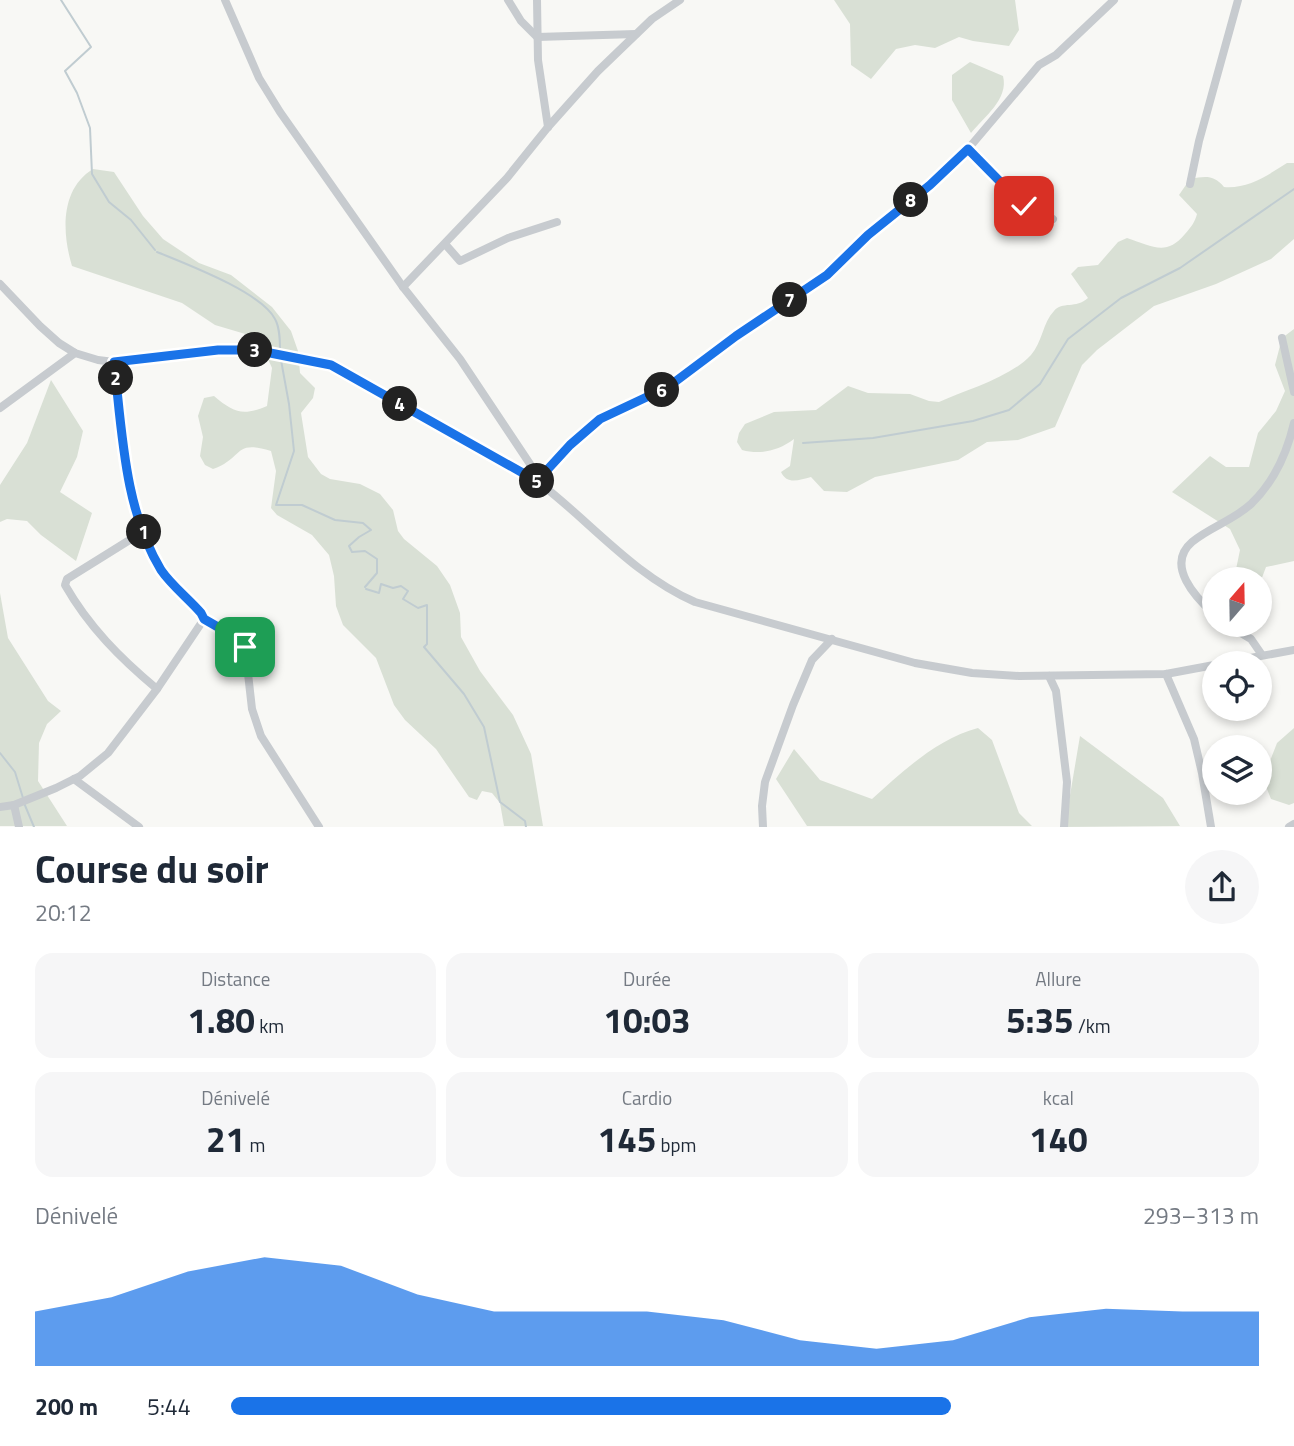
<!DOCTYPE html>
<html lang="fr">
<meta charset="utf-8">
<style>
:root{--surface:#fff;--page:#f6f6f7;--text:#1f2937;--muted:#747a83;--accent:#1a73e8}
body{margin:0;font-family:"Titillium Web",sans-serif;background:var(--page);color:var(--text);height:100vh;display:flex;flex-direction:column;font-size:26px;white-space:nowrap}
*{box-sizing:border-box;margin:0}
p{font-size:23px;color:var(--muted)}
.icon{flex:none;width:38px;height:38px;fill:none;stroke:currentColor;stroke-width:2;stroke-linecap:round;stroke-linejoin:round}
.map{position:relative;height:827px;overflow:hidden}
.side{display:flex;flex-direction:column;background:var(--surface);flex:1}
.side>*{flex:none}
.needle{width:46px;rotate:20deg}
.controls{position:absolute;left:1202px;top:567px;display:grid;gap:14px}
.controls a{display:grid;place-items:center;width:70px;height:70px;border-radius:50%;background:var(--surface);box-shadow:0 4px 10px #0003;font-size:35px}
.pin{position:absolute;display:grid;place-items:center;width:60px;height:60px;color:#fff;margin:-30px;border-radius:14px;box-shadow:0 4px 10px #0006}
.km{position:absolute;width:35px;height:35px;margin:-18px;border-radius:50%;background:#222;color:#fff;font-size:19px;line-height:35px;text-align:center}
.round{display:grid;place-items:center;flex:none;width:74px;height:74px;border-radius:37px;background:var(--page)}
.summary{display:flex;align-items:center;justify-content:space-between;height:119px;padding:0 35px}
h1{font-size:38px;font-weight:700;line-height:52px}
.metrics{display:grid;grid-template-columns:repeat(3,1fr);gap:10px;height:119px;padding:7px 35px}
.metrics div{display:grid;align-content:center;border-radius:18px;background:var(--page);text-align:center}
.metrics b{font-size:35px;font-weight:700}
.metrics small{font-size:19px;font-weight:400}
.metrics p{font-size:19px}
.chart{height:196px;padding:14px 35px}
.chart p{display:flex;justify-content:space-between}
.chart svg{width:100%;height:126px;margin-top:7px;fill:var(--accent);opacity:.7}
ul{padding:0 35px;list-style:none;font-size:23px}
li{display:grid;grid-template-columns:112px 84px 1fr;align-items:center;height:52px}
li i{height:18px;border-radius:9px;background:var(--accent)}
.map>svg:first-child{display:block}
</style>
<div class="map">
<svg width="1294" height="827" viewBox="0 0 1294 827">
<rect width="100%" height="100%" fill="#f8f8f5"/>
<g fill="#d9e0d5">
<path d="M834 0H1015L1019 30 1009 46 973 41 959 37 935 48 915 45 896 49 871 79 851 65 850 24Z"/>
<path d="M970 62 1003 76C1009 99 984 117 971 133L952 100V75Z"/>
<path d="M1287 163H1294V239L1271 259 1216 284 1154 306 1097 350 1082 365 1055 427 1018 440 987 442 958 460 875 477 847 492 824 491 811 477C799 480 787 485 781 472L790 466 794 439C778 451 760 455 742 450L737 442 739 433 745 424 774 412 816 410 848 386 868 393 910 394 929 401 939 402C966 390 1011 377 1031 355 1042 343 1043 322 1054 311 1062 301 1076 309 1088 298L1071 274 1078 267 1098 265 1118 242 1127 238C1152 246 1166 257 1185 234 1191 227 1195 222 1197 214L1179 195 1190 179C1206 176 1214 175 1224 187 1248 189 1268 175 1287 163Z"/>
<path d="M93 169 114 172 143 216 163 239 199 263 231 275 272 307 291 331 298 351 300 373 315 388 313 398 301 413 308 457 321 474 330 479 360 484 380 494 393 510 398 531 404 539 437 566 450 585 460 613 461 637 480 671 513 715 531 754 543 826H504L500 803 492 793 482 791 477 800 469 797 436 749 405 720 394 705 376 658 343 625 336 606 334 576 329 555 312 535 277 515 271 508 276 471 271 451C233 439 244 458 213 469L205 465 200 456 203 437 198 416 204 398 214 396C234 413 243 416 267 406L272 368 264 350 252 336 215 325 182 303 72 266C62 233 60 189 93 169Z"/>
<path d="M1294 329V561L1266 567 1260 583V579H1234L1240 550 1230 529 1172 492 1210 456 1226 467H1249L1258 433 1276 411 1285 391 1275 365 1282 338Z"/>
<path d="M51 380 83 431 77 457 60 492 92 513 76 561 41 535 27 521 7 519 0 522V485L27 443Z"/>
<path d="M0 593 8 638 48 701 61 711 47 724 39 743 38 781 67 826H0Z"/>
<path d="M978 728 992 740 1019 813 1032 826H807L776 779 794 749 820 780 872 799C903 771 937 739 978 728Z"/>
<path d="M1294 728V803L1289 805 1271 799 1263 779 1277 743Z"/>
<path d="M1080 736 1163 798 1180 826 1062 827 1065 825Z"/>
</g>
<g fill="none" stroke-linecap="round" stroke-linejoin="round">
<g stroke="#c0ccd1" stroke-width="2">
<path d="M61 0 91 47 65 71 77 93 90 128 92 174 109 202 131 220 155 250"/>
<path d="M157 252C186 264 261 292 275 319 280 328 280 341 280 351"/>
<path d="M281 360 289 404 294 451 276 505H302L335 520 363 523 371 530 359 537 349 546 352 552 365 551 377 559V573L365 587"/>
<path d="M803 443 873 438 973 421 1009 410 1040 384 1068 339 1121 298 1180 268 1294 189"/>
<path d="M366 589 379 593 381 584 393 588 401 586 408 591 403 599 418 608 427 605V644L424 647 464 694 484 727 500 802 525 821 526 827"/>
<path d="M0 753 15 772 23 798"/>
<path d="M24 803 34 827"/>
</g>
<g stroke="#c7cbcf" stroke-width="8">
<path d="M225 0 259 78 280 112 403 287 460 359 530 464 537 481"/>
<path d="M508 0 521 21 537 37 636 34"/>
<path d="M537 0 538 60 548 127"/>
<path d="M968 149 1025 206H1033L1053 219"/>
<path d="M1190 184 1199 141 1238 0"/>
<path d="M445 244 460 261 508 238 557 222"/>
<path d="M0 284 40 326 59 343 75 353 98 360 114 362 218 350H255L331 365 537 481C590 521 633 575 695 602L915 663 972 673 1019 676 1166 674 1214 665"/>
<path d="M403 287 507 178 548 127 598 71 652 19 680 0"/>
<path d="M1282 338 1294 392"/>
<path d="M0 408 75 353"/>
<path d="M537 481 570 445 600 419 668 387 735 336 827 275 868 235 930 185 968 149 1039 65 1056 55 1114 0"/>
<path d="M144 531 67 579 65 585C89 627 120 658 157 689"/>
<path d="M1214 614C1196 598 1165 565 1192 542 1210 527 1234 520 1251 504 1274 482 1287 453 1294 423"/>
<path d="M204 619 230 634 245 647 252 709 261 736 319 827"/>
<path d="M1228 625 1251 639 1262 655"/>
<path d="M1222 663 1294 650"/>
<path d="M1166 674 1194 739 1202 773 1211 827"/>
<path d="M1049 676 1056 691 1067 782 1064 827"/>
<path d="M74 779 139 827"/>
<path d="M14 805 19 827"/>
<path d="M0 807 14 805 56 788 80 776 108 753 157 689 204 619 201 613C188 598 172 586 161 570 124 509 122 431 114 362"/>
<path d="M763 827 762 806 765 782 793 705 812 660 832 639"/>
<path d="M1289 827 1294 824"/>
</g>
</g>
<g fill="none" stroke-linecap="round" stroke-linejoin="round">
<defs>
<path id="route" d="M245 647 230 634 204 619 201 613C188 598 172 586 161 570 124 509 122 430 114 362L218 350H255L331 365 537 481 570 445 600 419 668 387 736 336 827 275 868 235 930 185 968 149 1024 206"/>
</defs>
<use href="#route" stroke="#fff" stroke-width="14"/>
<use href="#route" stroke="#1a73e8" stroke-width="9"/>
</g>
</svg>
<div class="controls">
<a><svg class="needle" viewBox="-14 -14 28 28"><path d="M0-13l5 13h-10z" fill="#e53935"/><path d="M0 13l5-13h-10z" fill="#747a83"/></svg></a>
<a><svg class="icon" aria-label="locate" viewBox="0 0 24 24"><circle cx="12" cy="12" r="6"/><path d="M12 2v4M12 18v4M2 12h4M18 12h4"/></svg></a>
<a><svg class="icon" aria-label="layers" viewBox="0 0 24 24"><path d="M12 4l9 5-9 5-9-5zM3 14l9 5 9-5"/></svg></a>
</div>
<div class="pin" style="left:245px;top:647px;background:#1e9e55"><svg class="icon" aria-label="arrive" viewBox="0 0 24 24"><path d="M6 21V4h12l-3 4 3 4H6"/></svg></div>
<div class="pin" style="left:1024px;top:206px;background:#d93025"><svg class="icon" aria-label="check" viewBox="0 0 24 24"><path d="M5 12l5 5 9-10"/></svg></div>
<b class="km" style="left:144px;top:532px">1</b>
<b class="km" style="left:116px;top:378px">2</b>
<b class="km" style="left:255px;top:350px">3</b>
<b class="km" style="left:400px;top:404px">4</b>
<b class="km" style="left:537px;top:481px">5</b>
<b class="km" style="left:662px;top:390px">6</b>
<b class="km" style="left:790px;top:300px">7</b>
<b class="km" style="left:911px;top:200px">8</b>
</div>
<section class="side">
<div class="summary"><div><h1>Course du soir</h1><p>20:12</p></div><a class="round"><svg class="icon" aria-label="share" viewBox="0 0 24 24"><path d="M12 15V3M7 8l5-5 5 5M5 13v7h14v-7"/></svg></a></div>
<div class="metrics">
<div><p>Distance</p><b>1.80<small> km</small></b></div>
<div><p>Durée</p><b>10:03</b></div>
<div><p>Allure</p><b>5:35<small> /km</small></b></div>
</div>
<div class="metrics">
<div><p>Dénivelé</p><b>21<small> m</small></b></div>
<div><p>Cardio</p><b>145<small> bpm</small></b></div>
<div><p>kcal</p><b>140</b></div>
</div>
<div class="chart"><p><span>Dénivelé</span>293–313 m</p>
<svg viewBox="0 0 160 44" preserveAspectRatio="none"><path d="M0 44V25L10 20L20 11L30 6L40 9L50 19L60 25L70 25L80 25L90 28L100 35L110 38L120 35L130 27L140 24L150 25L160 25V44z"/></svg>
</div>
<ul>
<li><b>200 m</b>5:44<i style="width:70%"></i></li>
</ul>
</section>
